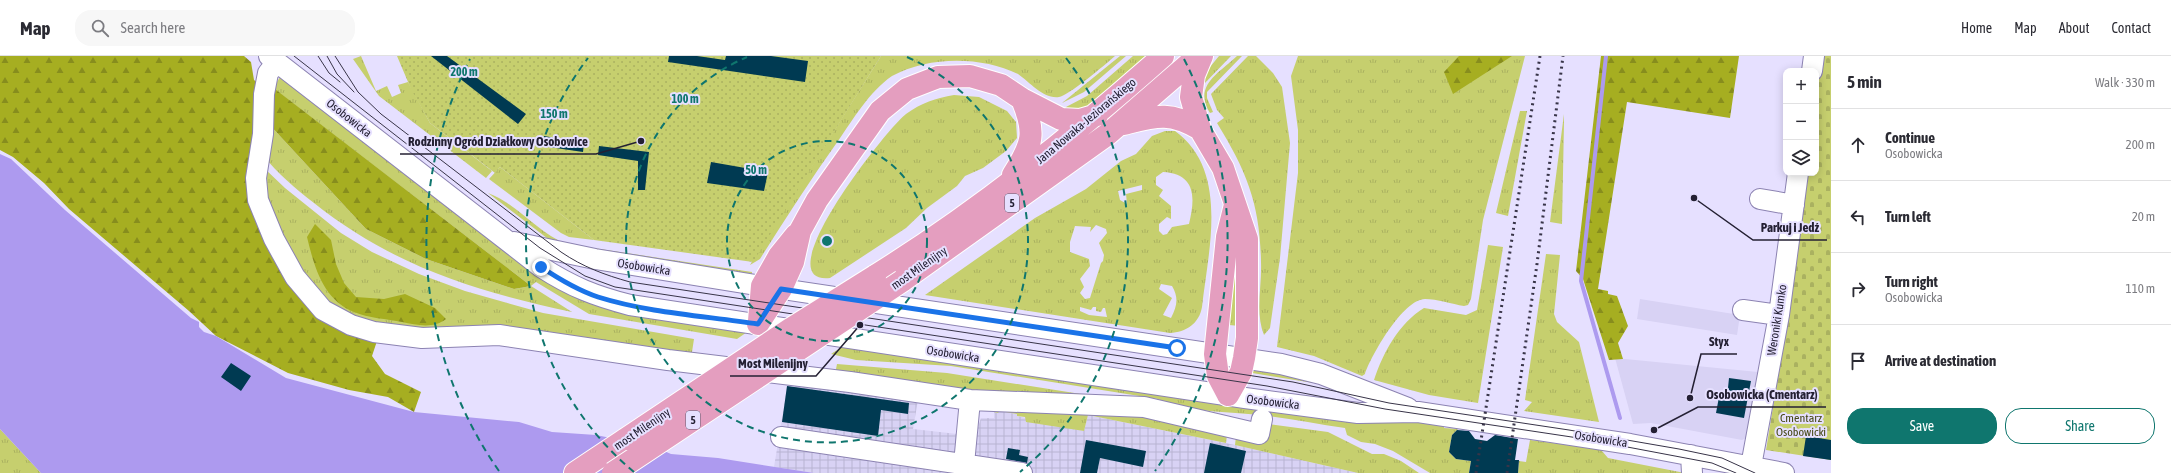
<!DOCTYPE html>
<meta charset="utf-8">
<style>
:root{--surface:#fff;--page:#f7f7f7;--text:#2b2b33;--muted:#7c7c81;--line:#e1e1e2;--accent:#0f766e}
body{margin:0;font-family:"Asap Condensed",sans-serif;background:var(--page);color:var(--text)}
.controls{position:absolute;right:12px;top:12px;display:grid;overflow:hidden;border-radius:8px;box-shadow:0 2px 10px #0003}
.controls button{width:36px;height:36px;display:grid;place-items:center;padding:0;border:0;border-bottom:1px solid var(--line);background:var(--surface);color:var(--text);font:20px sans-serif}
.stop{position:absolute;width:12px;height:12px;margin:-9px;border:3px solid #1a73e8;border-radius:50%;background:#fff}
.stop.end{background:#1a73e8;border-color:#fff;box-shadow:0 1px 4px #0008}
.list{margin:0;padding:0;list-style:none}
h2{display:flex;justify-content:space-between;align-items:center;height:52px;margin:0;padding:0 16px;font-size:17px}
h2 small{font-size:13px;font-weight:400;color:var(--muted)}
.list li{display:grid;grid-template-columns:26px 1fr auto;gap:12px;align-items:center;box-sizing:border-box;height:72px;padding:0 16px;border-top:1px solid var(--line)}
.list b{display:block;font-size:15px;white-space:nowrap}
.list p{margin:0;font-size:13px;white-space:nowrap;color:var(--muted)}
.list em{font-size:13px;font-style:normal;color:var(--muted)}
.actions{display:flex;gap:8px;padding:12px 16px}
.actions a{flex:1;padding:9px 0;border:1px solid var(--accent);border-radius:16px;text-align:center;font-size:14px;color:var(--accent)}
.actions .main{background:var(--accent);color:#fff}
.icon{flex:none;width:22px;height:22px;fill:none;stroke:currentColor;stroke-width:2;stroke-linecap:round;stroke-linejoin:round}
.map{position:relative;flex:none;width:1831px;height:417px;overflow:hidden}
header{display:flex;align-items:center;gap:24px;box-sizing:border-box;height:56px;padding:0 20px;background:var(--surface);border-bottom:1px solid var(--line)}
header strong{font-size:19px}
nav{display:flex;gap:22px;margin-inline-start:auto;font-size:14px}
.search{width:280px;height:36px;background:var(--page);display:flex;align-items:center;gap:10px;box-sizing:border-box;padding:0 14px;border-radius:16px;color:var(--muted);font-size:15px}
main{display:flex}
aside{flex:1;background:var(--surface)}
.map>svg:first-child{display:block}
</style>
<header>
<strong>Map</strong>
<div class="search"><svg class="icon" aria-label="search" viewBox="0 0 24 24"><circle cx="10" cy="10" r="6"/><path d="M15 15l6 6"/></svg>Search here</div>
<nav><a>Home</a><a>Map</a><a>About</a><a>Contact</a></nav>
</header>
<main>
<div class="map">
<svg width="1831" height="417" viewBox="0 0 1831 417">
<defs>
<pattern id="industrial-grid" width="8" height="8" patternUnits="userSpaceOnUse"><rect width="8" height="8" fill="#d8d2f4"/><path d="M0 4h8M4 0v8" fill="none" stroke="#b9b4d2"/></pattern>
<pattern id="grass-tufts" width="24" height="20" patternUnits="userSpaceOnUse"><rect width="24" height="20" fill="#c6cf6e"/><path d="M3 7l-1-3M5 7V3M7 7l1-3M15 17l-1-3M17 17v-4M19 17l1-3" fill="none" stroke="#aab160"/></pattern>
<pattern id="forest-firs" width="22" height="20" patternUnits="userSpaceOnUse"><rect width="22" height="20" fill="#a6ae21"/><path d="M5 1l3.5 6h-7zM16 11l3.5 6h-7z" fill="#878d1d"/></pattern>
<pattern id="cemetery-stones" width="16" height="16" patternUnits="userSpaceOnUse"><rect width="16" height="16" fill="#c6cf6e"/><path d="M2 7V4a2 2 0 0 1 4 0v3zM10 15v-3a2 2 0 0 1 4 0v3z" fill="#aab160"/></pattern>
<pattern id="garden-dots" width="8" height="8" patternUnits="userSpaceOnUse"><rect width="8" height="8" fill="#c6cf6e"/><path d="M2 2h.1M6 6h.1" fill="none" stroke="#aab160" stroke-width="1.8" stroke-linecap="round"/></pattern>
</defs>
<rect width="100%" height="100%" fill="#e6e0ff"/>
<path fill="#d8d2f4" d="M1640,243L1740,259L1737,279L1637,263Z
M1615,302L1758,316L1746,382L1742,384L1651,367L1633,368Z"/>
<path fill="url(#industrial-grid)" d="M788,326L918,344L913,373L975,380L981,362H994V356L998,357V355L1017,358V360L1084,375L1088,359L1235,389L1358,417H814L774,411Z"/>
<path fill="url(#grass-tufts)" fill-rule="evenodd" d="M361,0L376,35L387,30L392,41L401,37L398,29L408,26L430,67L492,115L486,122L379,40L353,3Z
M881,0H1115C1106,8 1068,40 1059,41C1043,43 1031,27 1018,18C981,0 929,0 892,20C869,36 854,62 838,85C811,123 785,163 760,203L750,209Z
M1120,0H1126L1084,36L1062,47Z
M1133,0H1146L1090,49L1082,54L1063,57L1066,51L1087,40Z
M1219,0H1231L1203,29L1201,22Z
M1237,0H1242L1207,36V42L1213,56L1210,57C1193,30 1218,18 1237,0Z
M1248,0H1256L1273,17L1282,31L1290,87L1280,202L1270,272L1264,279C1255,257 1262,230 1261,206C1260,148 1247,116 1217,67L1224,62L1217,54L1211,38Z
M1298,0H1525L1483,164L1471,243L1468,249L1464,250C1452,248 1437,243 1425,243C1403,243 1371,300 1365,318L1362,320L1314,300L1277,291L1298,117V74L1291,20Z
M280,21L470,169L542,220L750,274L737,283L589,258L536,226L531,230L572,256C475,235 393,210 314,147C296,133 277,117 263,99L267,66L366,173L426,203L514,233L531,230L273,32Z
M954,39L979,41L1007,55L1016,66L1017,82L1006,95L983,112L965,120L957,130L927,152L906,172L830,222C763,229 888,71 906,58C921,47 936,42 954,39Z
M1520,55H1527L1508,160L1496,157Z
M1564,58V67L1562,168L1550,166Z
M1165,75H1175C1230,115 1208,195 1202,251C1199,268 1186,276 1170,277L925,239L1035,162L1086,133L1121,105L1136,98L1152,80ZM1163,116C1197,118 1195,143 1189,168L1172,171L1167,178L1163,179L1159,175V168L1167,161L1171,163V150L1159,140L1163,134L1156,129V121ZM1142,129V134L1126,138L1127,148L1120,144L1118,135ZM1096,169L1106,173L1107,177L1099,187L1104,199L1103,205L1101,207L1090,242L1085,243L1080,237L1084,231L1080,223L1090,210L1089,203L1070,196V186L1075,170L1091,171L1090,176ZM1161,228L1172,230C1179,242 1177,250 1171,262L1163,259L1172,242L1159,233ZM1080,251L1091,254L1093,251H1096V255L1101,256L1103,252H1105L1107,261L1089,259L1080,255Z
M500,111L594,184L569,181L561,177L489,123Z
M264,112L285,132L341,177L372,196L419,218L465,235L543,257L694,283L692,296L714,300L420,275L353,264L315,238L272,162L262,115Z
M488,137C518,148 537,177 567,188L752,216V218L556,189Z
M1238,184L1240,270L1229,269Z
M1488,189L1503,191L1478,347L1429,339L1374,324C1383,297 1399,267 1424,252L1466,259L1477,254Z
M1546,198L1560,199L1554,258L1557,266L1579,286L1599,366L1524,355L1532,346L1525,344Z
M848,287L1425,366L1444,367V372L1458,373L1452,379L1449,396L1456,403L1471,405L1469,417H1430L1393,395L1375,388L1361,386L1347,379L1345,372C1317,368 1289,362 1260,359C1231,356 1184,356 1158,343L951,310L856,304L831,298Z
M837,308L947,317L1125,345L1001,343L835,318Z
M1249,310L1320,328L1246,316Z
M995,351L1131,354L1160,365L1227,379L1226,387L1088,359L1084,375L1026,366L1025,361L1017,360V358L999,355L998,357L994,356Z
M1269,368L1328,376L1372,398H1384L1401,405L1419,417H1358L1235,389L1236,380L1265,386Z
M0,373L41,417H0Z
M1530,384L1598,393L1602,395L1608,402L1685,417H1518L1519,405L1526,406Z"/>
<path fill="url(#forest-firs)" d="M0,0H244L251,6L254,24L262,30L254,110L293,224L377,285L372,300L385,318L421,336L414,356L388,341L349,334L288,317L216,280L189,255L69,153L44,127L13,101L0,94Z
M1459,0H1512L1453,38L1444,16Z
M1601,0H1739L1730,62L1627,46L1598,233L1608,235V238L1617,240L1628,270L1618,287L1623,303L1609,304L1583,223L1576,215Z
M271,30L531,230L514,233L426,203L366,173L267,66Z
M315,168L331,184L336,208L344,227L356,241L384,243L405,238L435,252L446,263C433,273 417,269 402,266C387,263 368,262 354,256C323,244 314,210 307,181Z"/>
<path fill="url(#cemetery-stones)" d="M1820,0H1831V404L1766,394L1797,204L1806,117H1816V34Z"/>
<path fill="url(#garden-dots)" d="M397,0H881L753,206L594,184L500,111L495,117L430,67L411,33Z"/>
<path fill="#ad9aef" d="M0,98L11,103L65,154L191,262L199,266V271L204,276L216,280L286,322L414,356L519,366L552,376L596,379L655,391L671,398L718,402L814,417H41L0,373Z"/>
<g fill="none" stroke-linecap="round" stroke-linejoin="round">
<path stroke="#ad9aef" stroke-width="4" d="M1606,0L1581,225L1620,362"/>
</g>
<path fill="#003a52" d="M431,0H447L526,58L518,68Z
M669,0H697L725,4L726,0H771L808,5L805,26L668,6Z
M544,80L584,87L583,96L542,90Z
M599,90L649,96L645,134H638V105L598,99Z
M711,106L768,116L764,135L707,127Z
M231,307L251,320L241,335L221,321Z
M1729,322L1751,325L1744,362L1716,357L1719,341L1727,342Z
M787,330L909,347L908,358L881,354L878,380L782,366Z
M1457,374L1469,375L1475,383L1487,385L1495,379L1518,383L1515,404H1519L1518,417H1469L1471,405L1456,403L1449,396L1452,379Z
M1806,380L1831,384V404L1803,400Z
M1086,384L1146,395L1143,411L1100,402L1097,417H1080Z
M1210,387L1246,395L1241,417H1204Z
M1008,392L1020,394L1019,399L1028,401L1027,407L1006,403Z"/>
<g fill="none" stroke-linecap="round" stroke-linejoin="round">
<g stroke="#8c83b2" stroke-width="22">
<path id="minor" d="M269,0L541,211C572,231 595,240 630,249L1245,342L1358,357L1418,356L1630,388L1784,417
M276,7L268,17L264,38L263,78L256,122L258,144L274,183L295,221L323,254L351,269L374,276L422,282L499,279L668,304L850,326L970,344L1144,351L1259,378L1262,363
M1812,15L1814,0
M1760,143L1794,149
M514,186L595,203L762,230L1281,308L1321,318L1408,352
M1743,254L1779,259
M781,381L1022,417
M1691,399L1692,417
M964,408L970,344
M1751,410L1779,259L1798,117"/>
</g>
<g stroke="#fff" stroke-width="24">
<path id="major" d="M1202,0L1194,19L1191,41L1200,73L1223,112L1247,183V282L1244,302L1241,316L1228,339
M1123,68C1156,60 1169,55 1200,73
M1013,119C1033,88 1036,77 1022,43
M875,220C978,156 1073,80 1163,0
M902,225L1108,78L1198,0
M759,265L762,230L779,200L796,179
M758,268L781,233L793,206L800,175L817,144L880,55L907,33L938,21L970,20L1001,29L1022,43L1061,63L1080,64L1097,59
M1228,339L1218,320L1215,298L1227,181L1235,149
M575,417L626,383"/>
</g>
<use href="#minor" stroke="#fff" stroke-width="20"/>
<use href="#major" stroke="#e49ebf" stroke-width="22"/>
<path stroke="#383448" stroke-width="1" d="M294,0L540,192L585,220L615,231L1267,330L1385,353L1585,383L1712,407L1736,417
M318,0L329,17L340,26
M327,0L337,18L354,36
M335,0L358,36L381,58L561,196C583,211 605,219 630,226L1293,326L1389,347L1569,374L1679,393L1722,402L1755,417"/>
<path stroke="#383448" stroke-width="3" stroke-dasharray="2 4" stroke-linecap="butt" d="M1476,417L1540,0
M1507,417L1537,208L1563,0"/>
<g stroke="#fff" stroke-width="24" stroke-linecap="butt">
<path id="major-bridge" d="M626,383L792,272L875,220
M613,417L902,225"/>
</g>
<use href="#major-bridge" stroke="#e49ebf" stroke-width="22"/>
</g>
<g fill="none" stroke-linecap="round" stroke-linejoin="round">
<path stroke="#1a73e8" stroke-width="5" d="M541,211C559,223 577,234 598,241C649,257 706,260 758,268L781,233L1177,292"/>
</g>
<g fill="none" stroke="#0f766e" stroke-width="2" stroke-dasharray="7 5">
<circle cx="827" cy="185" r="100"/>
<path d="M907 1A201 201 0 1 1 747 1"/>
<path d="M634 416A301 301 0 0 1 588 2M1066 2A301 301 0 0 1 1020 416"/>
<path d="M499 415A401 401 0 0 1 470 3M1184 3A401 401 0 0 1 1155 415"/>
</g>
<g text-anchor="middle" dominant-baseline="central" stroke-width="4" stroke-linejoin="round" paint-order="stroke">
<g fill="#e6e0ff" stroke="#5e5a70" stroke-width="1">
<rect x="1005" y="138" width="14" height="18" rx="3"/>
<rect x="686" y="355" width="14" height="18" rx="3"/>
</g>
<g font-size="11" font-weight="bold" fill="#242033">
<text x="1012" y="147">5</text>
<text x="693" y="364">5</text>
</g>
<g font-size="12" fill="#242033" stroke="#e6e0ff">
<text transform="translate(349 62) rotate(38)">Osobowicka</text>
<text transform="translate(1086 65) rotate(-40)">Jana Nowaka-Jeziorańskiego</text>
<text transform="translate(644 211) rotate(9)">Osobowicka</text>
<text transform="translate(919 212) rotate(-35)">most Milenijny</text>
<text transform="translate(1777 264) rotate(-81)">Weroniki Kumko</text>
<text transform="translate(953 298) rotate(9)">Osobowicka</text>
<text transform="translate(1273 346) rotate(7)">Osobowicka</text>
<text transform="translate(642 373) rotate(-34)">most Milenijny</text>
<text transform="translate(1601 383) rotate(9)">Osobowicka</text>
</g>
<g font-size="12" fill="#454814" stroke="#e6e0ff">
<text x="1801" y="362">Cmentarz<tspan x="1801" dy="14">Osobowicki</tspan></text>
</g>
</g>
<circle cx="827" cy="185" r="6" fill="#0f766e" stroke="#e6e0ff" stroke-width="2"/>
<g font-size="12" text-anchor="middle" font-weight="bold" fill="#0f766e" stroke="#e6e0ff" stroke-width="4" stroke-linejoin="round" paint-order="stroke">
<text x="464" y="20">200 m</text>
<text x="685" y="47">100 m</text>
<text x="554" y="62">150 m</text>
<text x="756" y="118">50 m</text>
</g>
<path fill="none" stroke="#242033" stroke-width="1.5" d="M641 85L596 98H400M1694 142L1753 184H1827M1690 342L1701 298H1737M860 269L816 320H730M1654 374L1698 351H1826"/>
<g fill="#242033" stroke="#e6e0ff" stroke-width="1.5">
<circle cx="641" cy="85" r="4"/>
<circle cx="1694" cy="142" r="4"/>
<circle cx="1690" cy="342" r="4"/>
<circle cx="860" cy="269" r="4"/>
<circle cx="1654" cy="374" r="4"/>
</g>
<g font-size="13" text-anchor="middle" font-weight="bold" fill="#242033" stroke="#e6e0ff" stroke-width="4" stroke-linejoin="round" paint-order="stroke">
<text x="498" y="90">Rodzinny Ogród Działkowy Osobowice</text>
<text x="1790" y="176">Parkuj i Jedź</text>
<text x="1719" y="290">Styx</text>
<text x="773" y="312">Most Milenijny</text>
<text x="1762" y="343">Osobowicka (Cmentarz)</text>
</g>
</svg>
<div class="controls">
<button>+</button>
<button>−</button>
<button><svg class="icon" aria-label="layers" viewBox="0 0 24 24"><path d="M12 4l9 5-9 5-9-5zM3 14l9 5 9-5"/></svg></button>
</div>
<div class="stop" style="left:1177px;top:292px"></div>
<div class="stop end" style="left:541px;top:211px"></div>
</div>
<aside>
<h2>5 min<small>Walk · 330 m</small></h2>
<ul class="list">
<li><svg class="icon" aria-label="ahead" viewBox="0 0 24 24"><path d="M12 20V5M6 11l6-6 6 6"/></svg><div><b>Continue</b><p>Osobowicka</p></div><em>200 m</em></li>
<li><svg class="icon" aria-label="left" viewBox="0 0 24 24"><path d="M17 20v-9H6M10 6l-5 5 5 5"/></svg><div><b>Turn left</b></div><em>20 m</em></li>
<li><svg class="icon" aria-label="right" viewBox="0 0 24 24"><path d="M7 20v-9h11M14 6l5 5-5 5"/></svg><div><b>Turn right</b><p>Osobowicka</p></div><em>110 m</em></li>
<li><svg class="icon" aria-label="arrive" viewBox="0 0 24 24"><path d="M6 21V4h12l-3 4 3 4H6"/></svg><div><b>Arrive at destination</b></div></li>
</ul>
<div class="actions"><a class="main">Save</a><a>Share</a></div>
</aside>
</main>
